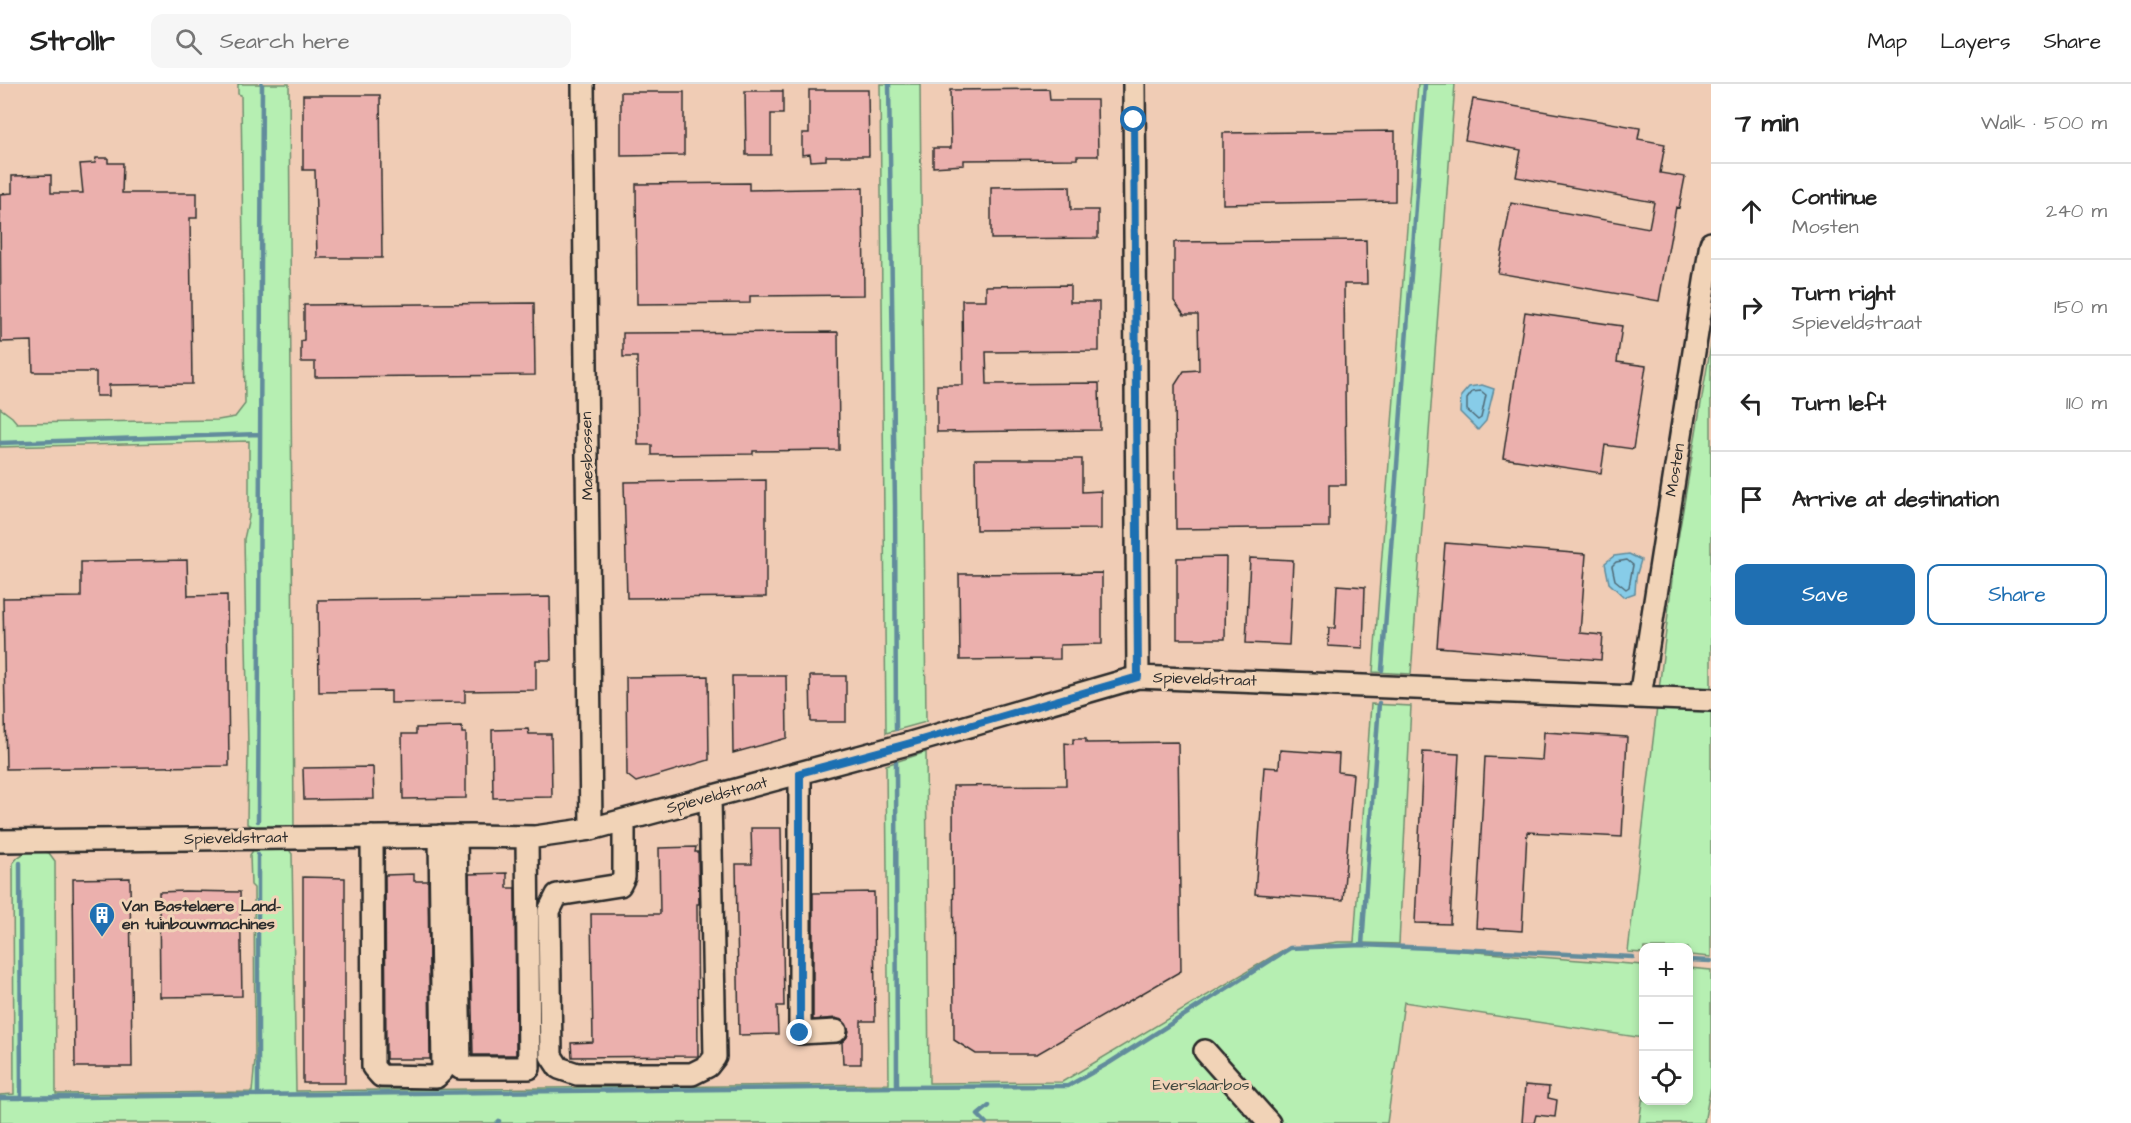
<!DOCTYPE html>
<meta charset="utf-8">
<style>
:root{--surface:#fff;--page:#f6f6f6;--text:#222;--muted:#767676;--line:#e0e0e0;--accent:#1f6fb2}
body{margin:0;font-family:"Architects Daughter",sans-serif;background:var(--page);color:var(--text)}
.controls{position:absolute;right:18px;bottom:18px;display:grid;overflow:hidden;border-radius:12px;box-shadow:0 3px 9px #0003}
.controls button{width:54px;height:54px;display:grid;place-items:center;padding:0;border:0;border-bottom:2px solid var(--line);background:var(--surface);color:var(--text);font:30px sans-serif}
.stop{position:absolute;width:18px;height:18px;margin:-14px;border:4px solid #1f6fb2;border-radius:50%;background:#fff}
.stop.end{background:#1f6fb2;border-color:#fff;box-shadow:0 2px 6px #0008}
.list{margin:0;padding:0;list-style:none}
h2{display:flex;justify-content:space-between;align-items:center;height:78px;margin:0;padding:0 24px;font-size:26px}
h2 small{font-size:20px;font-weight:400;color:var(--muted)}
.list li{display:grid;grid-template-columns:39px 1fr auto;gap:18px;align-items:center;box-sizing:border-box;height:96px;padding:0 24px;border-top:2px solid var(--line)}
.list b{display:block;font-size:22px;white-space:nowrap}
.list p{margin:0;font-size:20px;white-space:nowrap;color:var(--muted)}
.list em{font-size:20px;font-style:normal;color:var(--muted)}
.actions{display:flex;gap:12px;padding:18px 24px}
.actions a{flex:1;padding:14px 0;border:2px solid var(--accent);border-radius:12px;text-align:center;font-size:21px;color:var(--accent)}
.actions .main{background:var(--accent);color:#fff}
.icon{flex:none;width:33px;height:33px;fill:none;stroke:currentColor;stroke-width:2;stroke-linecap:round;stroke-linejoin:round}
.map{position:relative;flex:none;width:1711px;height:1039px;overflow:hidden}
header{display:flex;align-items:center;gap:36px;box-sizing:border-box;height:84px;padding:0 30px;background:var(--surface);border-bottom:2px solid var(--line)}
header strong{font-size:28px}
nav{display:flex;gap:33px;margin-inline-start:auto;font-size:21px}
.search{width:420px;height:54px;background:var(--page);display:flex;align-items:center;gap:15px;box-sizing:border-box;padding:0 21px;border-radius:12px;color:var(--muted);font-size:22px}
main{display:flex}
aside{flex:1;background:var(--surface)}
.map>svg:first-child{display:block}
</style>
<header>
<strong>Strollr</strong>
<div class="search"><svg class="icon" aria-label="search" viewBox="0 0 24 24"><circle cx="10" cy="10" r="6"/><path d="M15 15l6 6"/></svg>Search here</div>
<nav><a>Map</a><a>Layers</a><a>Share</a></nav>
</header>
<main>
<div class="map">
<svg width="1711" height="1039" viewBox="0 0 1711 1039">
<rect width="100%" height="100%" fill="#f0ccb5"/>
<filter id="ink" filterUnits="userSpaceOnUse"><feTurbulence type="fractalNoise" baseFrequency=".0167" numOctaves="2"/><feDisplacementMap in="SourceGraphic" scale="12" xChannelSelector="R" yChannelSelector="G"/><feConvolveMatrix kernelMatrix="1 2 1 2 8 2 1 2 1" color-interpolation-filters="sRGB"/></filter>
<g filter="url(#ink)">
<path fill="#b6efb2" stroke="#708d6e" stroke-width="1.5" d="M238,0H289L294,745L264,746L247,740L248,662L244,455L249,433V357L0,363V324L12,333L17,339L218,336L235,333L245,320L241,11L238,10Z
M880,0H920L926,638L886,649Z
M1418,0H1455L1411,590L1373,588Z
M1711,260V873L1689,871L1688,864H1644L1643,869L1628,868L1674,479Z
M1371,620L1411,622L1399,860L1362,859L1643,881V954L1404,918L1387,1039H0V1011L14,1010L13,779C22,766 36,765 49,769L55,777L56,1010L252,1008L255,976L254,804L251,801L250,771L254,765L288,764L292,770L296,1007L889,1000L886,681L926,668L929,999L1062,998L1283,866L1338,858H1354Z
M1689,884L1711,886V1002L1704,1039H1639L1643,1011L1644,1016H1688Z"/>
<path fill="#87cce8" stroke="#628c9c" stroke-width="1.5" d="M1482,301L1494,305L1486,337L1478,346L1460,328L1461,312L1469,303Z
M1629,470L1641,476L1636,493L1635,509L1624,513L1609,499L1605,479L1614,472Z"/>
<g fill="none" stroke-linecap="round" stroke-linejoin="round">
<path stroke="#506b77" stroke-width="1.5" d="M1481,307L1486,311L1481,334L1478,336L1467,326V315L1472,308Z
M1627,476L1633,481L1629,503L1626,505L1615,496L1612,482L1616,478Z"/>
<path stroke="#628c9c" stroke-width="4.5" d="M889,0L895,421L896,645
M0,359L259,350
M1382,586L1425,0
M258,737L262,0
M258,771V1011
M20,779L21,1014
M1362,861L1633,873
M1688,876L1711,877
M897,1003L1068,1002L1109,979L1290,864L1362,861L1379,619
M0,1014L897,1003L896,678
M497,1039L499,1037
M986,1039L978,1031L989,1022"/>
</g>
<path fill="#ebb0ad" stroke="#2b2b2b" stroke-width="1.5" d="M1049,5L1050,16H1097L1098,72H1077V75L964,76V81L933,83V64H951L950,6Z
M809,6H868L869,72H826V76L811,77L810,70L802,71V49H809Z
M745,7H783V30H771V71H746Z
M621,8H684V71L621,72Z
M303,11H380L382,174H317L315,86H303Z
M1473,15L1640,44L1638,55L1665,60L1660,89L1685,93L1679,124L1676,123L1659,217L1498,189L1511,119L1649,144L1654,118L1516,93L1521,66L1465,56Z
M1395,47V117L1223,120V49Z
M96,74H108V79H123L122,109H197V134H190L192,300L109,301V312H96V288H33L32,257L1,258L0,110L12,109V92L51,91V109H83L80,80L95,79Z
M749,99V106L863,104L864,211L750,212V219L637,220L636,100Z
M1070,102L1071,126H1098V154L991,155V103Z
M1366,156L1367,200H1344L1346,401H1329V443L1176,445L1175,301L1184,287L1199,286L1198,231H1184L1174,217V158Z
M1070,201V218H1099V267L986,268L987,300L1099,299L1100,346L937,348V301H963L962,216H986V202Z
M534,219L535,291L315,293V278H301V257L304,256V221Z
M1525,228L1622,242L1617,278L1646,282L1633,365L1605,361L1601,389L1503,374Z
M838,248L839,366L753,367V370L652,371V361H638L637,273H623V249Z
M975,375H1082V408L1101,407V445L976,446Z
M766,396V513L627,514L624,398Z
M1445,459L1586,470L1580,549L1603,551L1601,576L1437,563Z
M1226,473L1225,555H1177V474Z
M1250,474L1293,476L1289,561L1246,559Z
M187,476L188,512L227,511L229,682L6,685L3,514L81,513V478Z
M1102,489V560L1060,561V575L960,576L959,490Z
M1337,501L1365,503L1363,564L1328,562L1329,544H1335Z
M550,513L551,576H536V606L465,607V618L391,619V607L319,608L318,516Z
M708,592L709,676L636,698L627,691L626,593Z
M732,592H786L787,654L733,669Z
M810,592H846V638H811Z
M462,643V649H466V714L403,715L402,650H416V644Z
M528,645L529,650H551L552,713L493,714L492,646Z
M1544,648L1627,653L1622,753L1527,748L1522,847L1476,844L1485,673L1542,676Z
M1073,655H1086V659L1178,658L1181,887L1037,970H976L954,956L953,702L1066,701L1065,659L1073,660Z
M1280,666L1339,670L1338,688L1353,690L1343,816L1255,810L1264,683L1279,684Z
M1423,668L1459,670L1450,840L1415,839Z
M373,683L374,715L304,716L303,684Z
M751,744H781L784,922H777L778,950L739,951L736,780H752Z
M696,763L695,768H698L699,820H697L698,972L572,973L571,959L593,958L591,830H660L659,764Z
M507,789V804H515L516,971H473L469,790Z
M414,790V797H428L430,975H386L385,791Z
M303,793L345,794V999H303Z
M130,794L132,983H75L73,795Z
M185,807L240,808L242,912L160,913L159,808Z
M874,808L875,937H861V980H843L842,958L847,953L849,947L846,940L836,934L813,936V809Z
M1525,1001L1549,1003L1548,1014L1557,1016L1555,1033L1536,1031L1534,1039H1522Z"/>
<g fill="none" stroke-linecap="round" stroke-linejoin="round">
<g stroke="#2b2b2b" stroke-width="26">
<path id="minor" d="M583,0L591,745
M1134,0L1138,593
M1640,613L1711,159
M800,689V949L836,947
M624,737V793L620,801L557,811L549,827L551,972L559,984L577,990H692L708,982L715,973L710,713
M456,752L460,984H529L527,753
M372,753L373,983L381,992L436,993L443,986L440,752
M0,757L471,752L535,753L591,745L907,660L1138,593L1711,616
M1205,967L1269,1039"/>
</g>
<use href="#minor" stroke="#f1d3b7" stroke-width="21"/>
</g>
</g>
<g fill="none" stroke-linecap="round" stroke-linejoin="round" filter="url(#ink)">
<path stroke="#1f6fb2" stroke-width="8" d="M800,949V689L907,660L1138,593L1134,36"/>
</g>
<defs>
<g id="building-pin" transform="scale(1.35)"><path d="M0 17L-7.5 6A9.5 9.5 0 1 1 7.5 6Z" fill="#1f6fb2" stroke="#f1d3b7"/><path d="M-4-6H4V6H1V3H-1V6H-4ZM-2.5-4.3h1.7v1.8h-1.7ZM.8-4.3h1.7v1.8H.8ZM-2.5-1h1.7V.8h-1.7ZM.8-1h1.7V.8H.8Z" fill="#fff"/></g>
</defs>
<g fill-rule="evenodd">
<use href="#building-pin" x="102" y="831"/>
</g>
<g text-anchor="middle" dominant-baseline="central" stroke-width="6" stroke-linejoin="round" paint-order="stroke">
<g font-size="16" fill="#2b2b2b" stroke="#f1d3b7">
<text transform="translate(587 372) rotate(-91)">Maesbossen</text>
<text transform="translate(1675 386) rotate(-81)">Mosten</text>
<text transform="translate(1205 595) rotate(2)">Spieveldstraat</text>
<text transform="translate(717 711) rotate(-15)">Spieveldstraat</text>
<text transform="translate(236 754) rotate(-1)">Spieveldstraat</text>
</g>
<g font-size="16" font-weight="bold" fill="#2b2b2b" stroke="#f1d3b7" text-anchor="start">
<text x="122" y="822">Van Bastelaere Land-<tspan x="122" dy="18">en tuinbouwmachines</tspan></text>
</g>
<g font-size="16" fill="#40483f" stroke="#f1d3b7">
<text x="1201" y="1001">Everslaarbos</text>
</g>
</g>
</svg>
<div class="controls">
<button>+</button>
<button>−</button>
<button><svg class="icon" aria-label="locate" viewBox="0 0 24 24"><circle cx="12" cy="12" r="6"/><path d="M12 2v4M12 18v4M2 12h4M18 12h4"/></svg></button>
</div>
<div class="stop" style="left:1134px;top:36px"></div>
<div class="stop end" style="left:800px;top:949px"></div>
</div>
<aside>
<h2>7 min<small>Walk · 500 m</small></h2>
<ul class="list">
<li><svg class="icon" aria-label="ahead" viewBox="0 0 24 24"><path d="M12 20V5M6 11l6-6 6 6"/></svg><div><b>Continue</b><p>Mosten</p></div><em>240 m</em></li>
<li><svg class="icon" aria-label="right" viewBox="0 0 24 24"><path d="M7 20v-9h11M14 6l5 5-5 5"/></svg><div><b>Turn right</b><p>Spieveldstraat</p></div><em>150 m</em></li>
<li><svg class="icon" aria-label="left" viewBox="0 0 24 24"><path d="M17 20v-9H6M10 6l-5 5 5 5"/></svg><div><b>Turn left</b></div><em>110 m</em></li>
<li><svg class="icon" aria-label="arrive" viewBox="0 0 24 24"><path d="M6 21V4h12l-3 4 3 4H6"/></svg><div><b>Arrive at destination</b></div></li>
</ul>
<div class="actions"><a class="main">Save</a><a>Share</a></div>
</aside>
</main>
